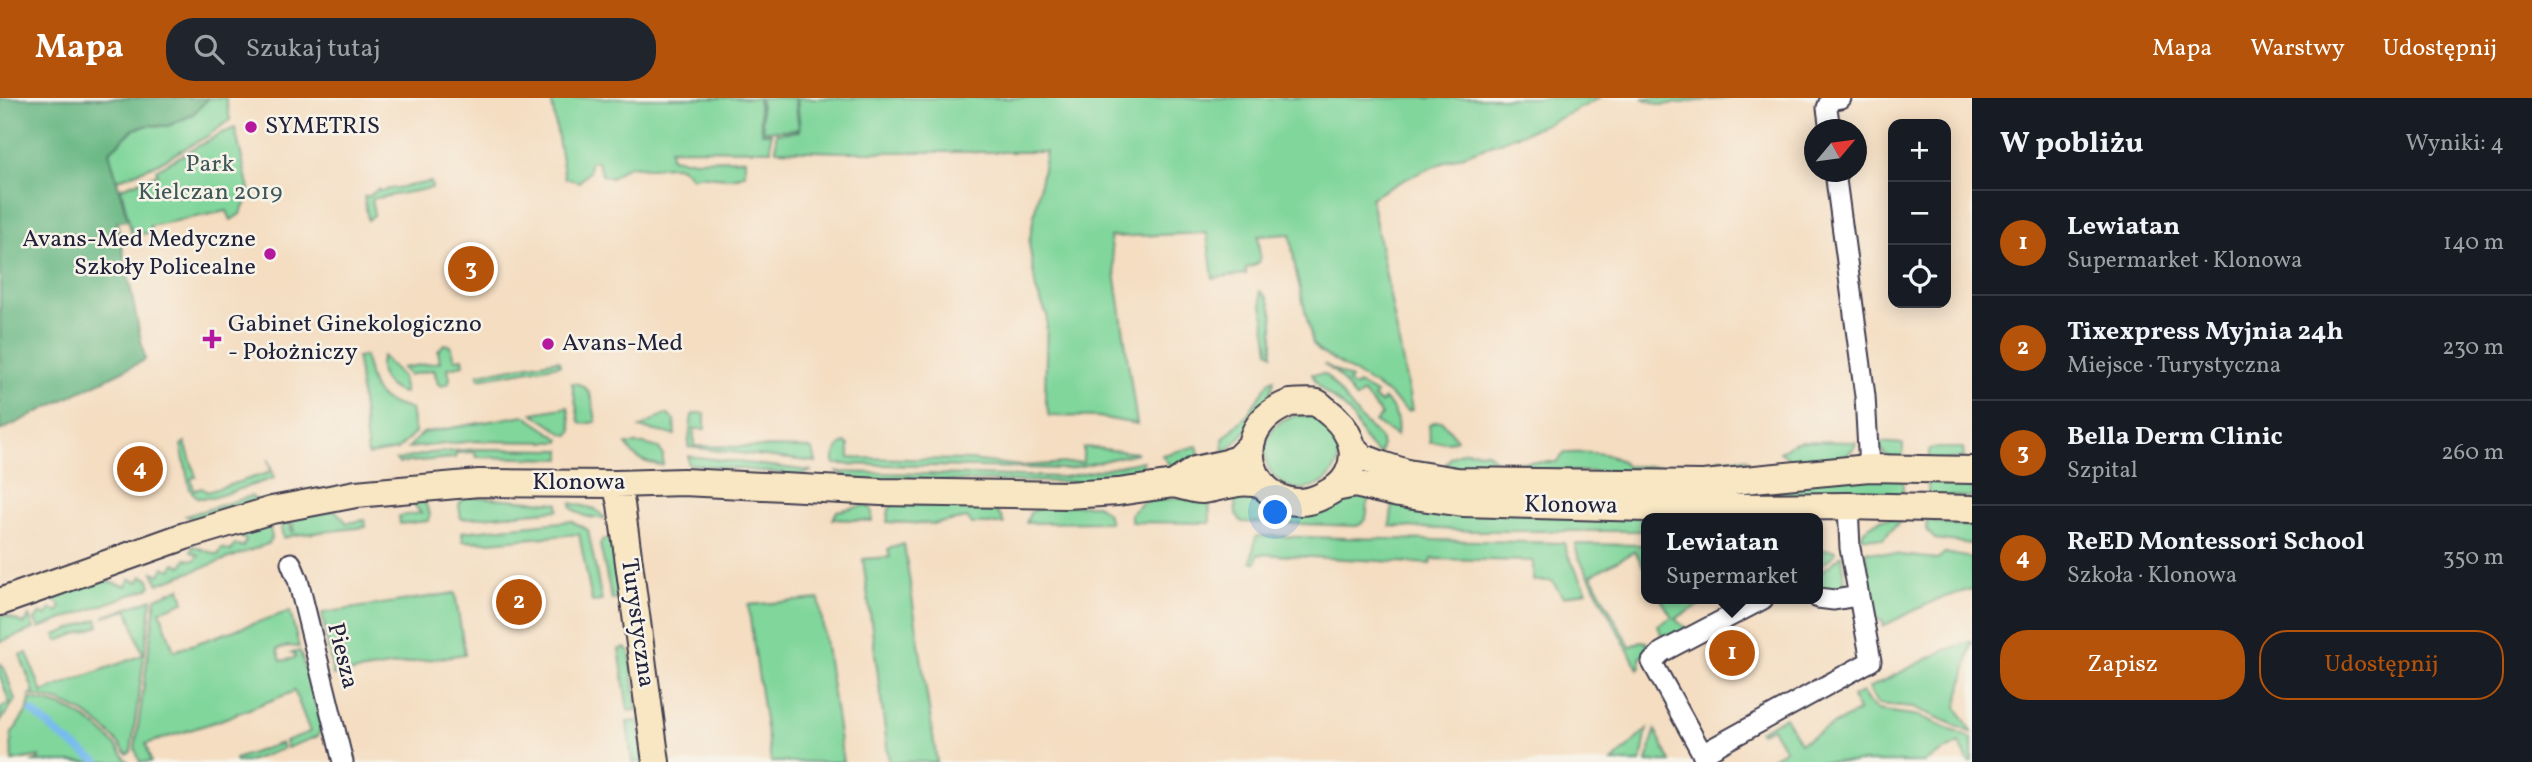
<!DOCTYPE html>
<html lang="pl">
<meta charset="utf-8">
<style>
:root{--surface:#171b24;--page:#20242c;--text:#f1f3f6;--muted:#9ea1a6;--line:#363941;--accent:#b45309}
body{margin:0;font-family:Vollkorn,serif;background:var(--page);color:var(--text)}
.controls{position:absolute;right:21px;top:21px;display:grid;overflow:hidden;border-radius:14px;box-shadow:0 4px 18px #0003}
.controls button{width:63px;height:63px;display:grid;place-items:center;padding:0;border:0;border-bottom:2px solid var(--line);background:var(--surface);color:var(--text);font:35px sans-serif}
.compass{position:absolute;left:1804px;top:21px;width:63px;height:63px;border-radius:50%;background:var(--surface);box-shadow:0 4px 18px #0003;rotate:61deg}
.you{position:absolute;left:1276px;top:415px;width:24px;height:24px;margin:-18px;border:5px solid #fff;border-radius:50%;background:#1a73e8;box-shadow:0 0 0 10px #1a73e833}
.badge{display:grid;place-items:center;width:46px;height:46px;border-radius:50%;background:var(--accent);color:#fff;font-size:23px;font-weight:700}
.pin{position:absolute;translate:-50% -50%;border:4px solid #fff;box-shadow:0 2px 7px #0006}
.popup{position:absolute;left:1641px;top:415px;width:182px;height:91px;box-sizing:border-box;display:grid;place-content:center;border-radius:14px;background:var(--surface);filter:drop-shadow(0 2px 5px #0005);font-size:23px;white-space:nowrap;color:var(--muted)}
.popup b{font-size:26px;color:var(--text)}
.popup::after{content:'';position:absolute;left:50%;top:100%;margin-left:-14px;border:14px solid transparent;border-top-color:var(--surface)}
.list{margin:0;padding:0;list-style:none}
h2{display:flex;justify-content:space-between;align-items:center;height:91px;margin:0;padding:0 28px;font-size:30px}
h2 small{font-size:23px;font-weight:400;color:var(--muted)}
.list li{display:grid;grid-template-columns:46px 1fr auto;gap:21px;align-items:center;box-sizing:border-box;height:105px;padding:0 28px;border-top:2px solid var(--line)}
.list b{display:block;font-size:26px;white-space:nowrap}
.list p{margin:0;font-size:23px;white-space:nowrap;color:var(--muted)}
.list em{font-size:23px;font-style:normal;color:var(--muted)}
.actions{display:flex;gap:14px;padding:21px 28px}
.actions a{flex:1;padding:16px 0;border:2px solid var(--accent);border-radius:28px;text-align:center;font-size:24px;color:var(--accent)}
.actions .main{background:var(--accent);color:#fff}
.icon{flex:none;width:38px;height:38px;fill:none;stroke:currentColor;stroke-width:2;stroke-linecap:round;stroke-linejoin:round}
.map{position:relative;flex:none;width:1972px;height:664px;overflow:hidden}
header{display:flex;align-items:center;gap:42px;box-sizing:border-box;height:98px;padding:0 35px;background:var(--accent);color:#fff}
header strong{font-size:33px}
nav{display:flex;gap:38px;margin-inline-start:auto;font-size:24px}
.search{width:490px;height:63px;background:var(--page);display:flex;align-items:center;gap:18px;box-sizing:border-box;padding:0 24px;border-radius:28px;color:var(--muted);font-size:26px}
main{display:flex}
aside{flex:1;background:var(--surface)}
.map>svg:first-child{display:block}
</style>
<header>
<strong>Mapa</strong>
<div class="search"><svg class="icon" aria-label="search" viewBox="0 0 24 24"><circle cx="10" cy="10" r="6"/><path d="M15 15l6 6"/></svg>Szukaj tutaj</div>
<nav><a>Mapa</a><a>Warstwy</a><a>Udostępnij</a></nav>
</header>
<main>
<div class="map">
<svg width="1972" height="664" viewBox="0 0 1972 664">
<rect width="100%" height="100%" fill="#f7f3e8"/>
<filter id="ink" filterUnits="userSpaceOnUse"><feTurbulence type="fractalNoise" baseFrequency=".0143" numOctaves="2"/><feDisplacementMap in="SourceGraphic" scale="14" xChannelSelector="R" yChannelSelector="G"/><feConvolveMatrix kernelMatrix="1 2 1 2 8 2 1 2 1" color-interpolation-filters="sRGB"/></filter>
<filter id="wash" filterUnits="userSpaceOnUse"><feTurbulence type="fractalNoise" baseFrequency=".00686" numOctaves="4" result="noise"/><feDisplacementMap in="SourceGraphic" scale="28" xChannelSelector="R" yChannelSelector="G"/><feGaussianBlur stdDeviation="1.57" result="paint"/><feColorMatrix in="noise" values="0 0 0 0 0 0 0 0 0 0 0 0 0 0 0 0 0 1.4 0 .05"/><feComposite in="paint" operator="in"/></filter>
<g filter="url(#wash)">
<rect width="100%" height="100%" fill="#f4ddc1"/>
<path fill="#80d69b" stroke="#517c6b" stroke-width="2" d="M209,0H226L230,22L206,39L155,67L117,82L109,54L134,31L150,27L168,28L192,17Z
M551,0H758L762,35H771V52L670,51L671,60L686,62L745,61V76C725,86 704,73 692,80C678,62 670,69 651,70C644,70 635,68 628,68L611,80L602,77L597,63L590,64L589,74L579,84L565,80Z
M760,0H795L799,31L763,33Z
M797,0H1599C1527,42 1442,56 1371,100L1412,312L1407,313L1389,296L1319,253L1313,246L1296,174L1290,136L1258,138L1260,163L1255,167L1246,170V176L1213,180L1207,135L1110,139L1137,326L1098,319L1049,318L1045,299L1047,217L1036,192L1029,145L1046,54H843L776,52V35L800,33Z
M1642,0H1729L1660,7Z
M235,30L250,96L240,116L231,122L227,113L150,128L151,134L132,138L121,90L158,76L156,72L220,36Z
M431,84L432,90L372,101L374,117L368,122L364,99L366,98L368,99L378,91L379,93Z
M1260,193C1278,203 1272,238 1273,256L1269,253Z
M444,246L451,248L455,261L463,260L464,267L448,270L450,281L448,286L442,288L438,286L434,272L409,277L402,270L440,264L438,253Z
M365,258C372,293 374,303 411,311L415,335L397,352L368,357L357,259Z
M382,258L402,279L405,295C387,293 375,275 382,258Z
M559,262L560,267L479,281L478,276Z
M1324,266L1351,281L1348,285L1355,289L1358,286L1376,296L1374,300L1381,305L1384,301C1396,312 1399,322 1397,338L1375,324L1382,317L1363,295L1356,301L1337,276Z
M1312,276H1324L1328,279L1360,320L1380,340L1382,348L1380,357C1360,342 1361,329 1347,312C1334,299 1319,294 1312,276Z
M1274,281C1273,303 1241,341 1224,355L1223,341L1247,317L1270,283Z
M572,285C593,285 593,307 596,324L583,326L579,323Z
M568,309L572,333L569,337L564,336L533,315Z
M696,315H705V331H694V348L809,350L813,352L816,364L688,349L692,317Z
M1265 354a37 37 0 1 1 74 0a37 37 0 1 1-74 0Z
M524,317L560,341V344L475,343L408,350L423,335Z
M663,317H668L674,322L675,337L640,330Z
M1437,323H1442L1457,341L1449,344H1430L1429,326Z
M1802,343L1856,344L1855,348L1845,360L1796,365L1780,354L1793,345Z
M185,344L196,379L191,380L194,392L202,390L207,394L271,374L268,361L274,380L212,400H198L190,392L181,347Z
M1878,344L1903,346V364L1885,357Z
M846,345L849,347V360L970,362L1021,368L1083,364V350L1087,349L1137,355L1068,371L834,366C833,357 837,347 846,345Z
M626,346H644L659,350L663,357V367C646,366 634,361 626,346Z
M1197,348L1201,363L1180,369L1170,368L1162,357Z
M1932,350H1963L1964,360L1929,364V352Z
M476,351L561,352V361L476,359L475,354L456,355L455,360H452L399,365L396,362L431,355Z
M1465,353L1487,354L1497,364H1556L1565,355C1588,355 1609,351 1626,368L1708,370L1720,360L1747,361L1740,374L1463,373L1446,366L1451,359Z
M688,358L812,373L800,377L688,366Z
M1143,363L1142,372L1129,380L1090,384L864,382L848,380L838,374L1064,379Z
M1903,379V398H1769L1399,380Z
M1928,380L1972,381V399L1928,398Z
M1234,392L1347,398L1368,397C1367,409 1370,423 1357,428L1242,424L1236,416Z
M1209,397L1210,425L1131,424V415L1145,403Z
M251,398L256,402L195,422L186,418Z
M463,398L558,405V412L461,421L459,407Z
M1393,402L1646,420V433H1473L1390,428Z
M411,403L425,405L430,416L428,423L400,426L399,418L421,415Z
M571,405L595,411L605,420C592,421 581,419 572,410Z
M895,405L992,407L1001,419L1004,426H972L967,420L934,426L887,424L889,411Z
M867,407L872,412V423L833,421L837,413Z
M1097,407L1107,415L1110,424L1026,425L1030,415L1042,408Z
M335,412L347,425L365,422L366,429L295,437L283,440L280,423L288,421L292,434L294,433L291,420Z
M1881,421H1902L1883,441L1861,439L1864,432Z
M1927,422L1972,429V446L1935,441L1926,432Z
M571,423L588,432L602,503L592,504L579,436L489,444L463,443L462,434Z
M269,425L272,440L268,446L158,486L153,474L160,477L164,469L171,472L175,465L182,468L186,461L195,462L199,457L191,454L193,448L218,457L222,450L231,453L235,446L243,449L246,442L239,438L241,433Z
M1256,438L1564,445L1568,457L1587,493L1563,499L1552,483H1533V463L1432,461L1431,466L1258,456L1256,464H1251Z
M613,440L621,496L618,501L612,502L600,447L602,442Z
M904,446L937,664H889L863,461L890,459L888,451Z
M1575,446L1646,447V473L1635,453L1591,477L1630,549L1641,543L1646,544L1649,550L1640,561L1641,570L1638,571L1578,458Z
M1818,452H1834L1835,456L1818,470Z
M1866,453L1937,461L1945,455L1972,460V491L1938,501L1883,528V523L1879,522L1875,517Z
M1842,457L1845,484L1835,494H1818V477Z
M142,478L149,481L151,488L147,491L39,530L35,522L40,515L46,518L51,511L58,514L61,508L53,502V498L99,481L126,488L130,481L138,484Z
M180,490L184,504L160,513L174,553L290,513L299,549L289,548L277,551L281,563L295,560V556L292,555L300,553L320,622L321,630L318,638L287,650L285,643L310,634L294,592L293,594L218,623L146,646L151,664H140L135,651L156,500Z
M455,495L465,556L333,577L322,515Z
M152,501L131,654L127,656C101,621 73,603 30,597L34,594L20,557L27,555L42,594L143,557L128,512L103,519Z
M819,501L843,664H771L748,507Z
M1661,501H1710L1675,521L1688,532L1666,541L1662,539L1658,527L1672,519Z
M0,517L7,518L25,526L29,518L34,531L0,544Z
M97,521L99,528L57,543L55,537Z
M1972,543L1957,609L1972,635L1914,609L1877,606L1869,590L1943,553Z
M625,550L630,554L637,612L628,613L619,551Z
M0,565L5,572L15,602L0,624L1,609L10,605L0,578Z
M1862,594L1869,605L1877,612L1920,618L1972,641V664H1969L1959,645L1924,664H1765L1785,652L1772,630L1761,635L1759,633L1785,619L1800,645L1859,613L1852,599Z
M30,601C72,606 105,629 128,664H31L39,661L40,658L12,663L11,637L28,611Z
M639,623L644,664H632L627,624Z
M1647,631L1641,664H1612Z
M1655,632L1671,664H1647Z
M281,645L283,651L246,664H236L235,661Z"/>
<path fill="#68b783" stroke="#456c5f" stroke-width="2" d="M0,0H209L192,17L168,28L150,27L134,31L109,54L128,122L117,124L145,262L0,333Z"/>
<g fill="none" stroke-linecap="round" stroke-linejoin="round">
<path stroke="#78bbee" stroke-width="7" d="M32,613L63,640L98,664"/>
</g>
</g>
<g filter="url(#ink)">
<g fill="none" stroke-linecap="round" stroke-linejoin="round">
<g stroke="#423e4f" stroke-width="23">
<path id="street" d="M1830,32L1827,10L1830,2L1841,0
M1835,74L1865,298L1869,370
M291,465L298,482L343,664
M1818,500L1834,502L1858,498
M1702,656L1871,563L1850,450L1848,408
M1707,664L1652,564L1662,554L1763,501"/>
</g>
<g stroke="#423e4f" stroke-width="30">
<path id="secondary" d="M1290,305C1298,305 1310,303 1317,305C1321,307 1323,310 1326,312C1346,327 1361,351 1348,376C1342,387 1335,391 1324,397C1264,430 1212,335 1290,305Z
M1353,350L1362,359L1382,367L1407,375L1457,383L1703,386L1869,370L1972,372
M616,386L621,406L656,664
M1174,386C1183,388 1193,392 1202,392C1226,390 1236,380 1263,387
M1340,389L1355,386L1399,396L1463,405L1648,410L1848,408L1972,411
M0,504L185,438L272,412L356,396L479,385L616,386L683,384L881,394L1066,397L1118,394L1174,386L1195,372L1227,365L1238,360L1249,349"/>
</g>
<use href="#street" stroke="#fff" stroke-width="19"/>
<use href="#secondary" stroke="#f9e7c3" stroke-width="26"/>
</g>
</g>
<g fill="#b5179e" stroke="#f7f3e8" stroke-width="2.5">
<circle cx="251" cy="29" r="7"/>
<circle cx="270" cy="156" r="7"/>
<path d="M208.5 230.5h7v7h7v7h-7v7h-7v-7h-7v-7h7z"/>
<circle cx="548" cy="246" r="7"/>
</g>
<g text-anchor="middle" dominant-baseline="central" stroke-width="5" stroke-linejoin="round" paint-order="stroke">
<g font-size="24" fill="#22223b" stroke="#f7f3e8" text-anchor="start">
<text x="265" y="29">SYMETRIS</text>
<text x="256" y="142" text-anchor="end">Avans-Med Medyczne<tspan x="256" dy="28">Szkoły Policealne</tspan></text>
<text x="228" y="227">Gabinet Ginekologiczno<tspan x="228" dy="28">- Położniczy</tspan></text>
<text x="562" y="246">Avans-Med</text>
</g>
<g font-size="24" fill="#3e5858" stroke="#f7f3e8">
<text x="210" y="67">Park<tspan x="210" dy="28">Kielczan 2019</tspan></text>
</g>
<g font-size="24" fill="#22223b" stroke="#f7f3e8">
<text x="579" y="385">Klonowa</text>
<text transform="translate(1571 408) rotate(1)">Klonowa</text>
<text transform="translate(637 525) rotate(82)">Turystyczna</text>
<text transform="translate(342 558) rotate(76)">Piesza</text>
</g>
</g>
</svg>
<div class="controls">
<button>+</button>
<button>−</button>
<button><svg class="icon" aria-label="locate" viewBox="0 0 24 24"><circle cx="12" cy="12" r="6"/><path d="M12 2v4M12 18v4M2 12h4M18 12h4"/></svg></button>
</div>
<svg class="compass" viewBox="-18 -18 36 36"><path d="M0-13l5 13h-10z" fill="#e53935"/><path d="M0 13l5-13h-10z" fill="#9ea1a6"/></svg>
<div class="you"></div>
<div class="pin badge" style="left:1732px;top:555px">1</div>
<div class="popup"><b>Lewiatan</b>Supermarket</div>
<div class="pin badge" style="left:519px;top:504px">2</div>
<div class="pin badge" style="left:471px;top:171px">3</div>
<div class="pin badge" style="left:140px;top:371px">4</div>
</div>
<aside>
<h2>W pobliżu<small>Wyniki: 4</small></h2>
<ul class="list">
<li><span class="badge">1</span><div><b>Lewiatan</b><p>Supermarket · Klonowa</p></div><em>140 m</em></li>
<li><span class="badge">2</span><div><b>Tixexpress Myjnia 24h</b><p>Miejsce · Turystyczna</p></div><em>230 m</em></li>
<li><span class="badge">3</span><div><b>Bella Derm Clinic</b><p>Szpital</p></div><em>260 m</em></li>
<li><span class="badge">4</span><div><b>ReED Montessori School</b><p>Szkoła · Klonowa</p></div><em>350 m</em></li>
</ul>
<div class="actions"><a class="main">Zapisz</a><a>Udostępnij</a></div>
</aside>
</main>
